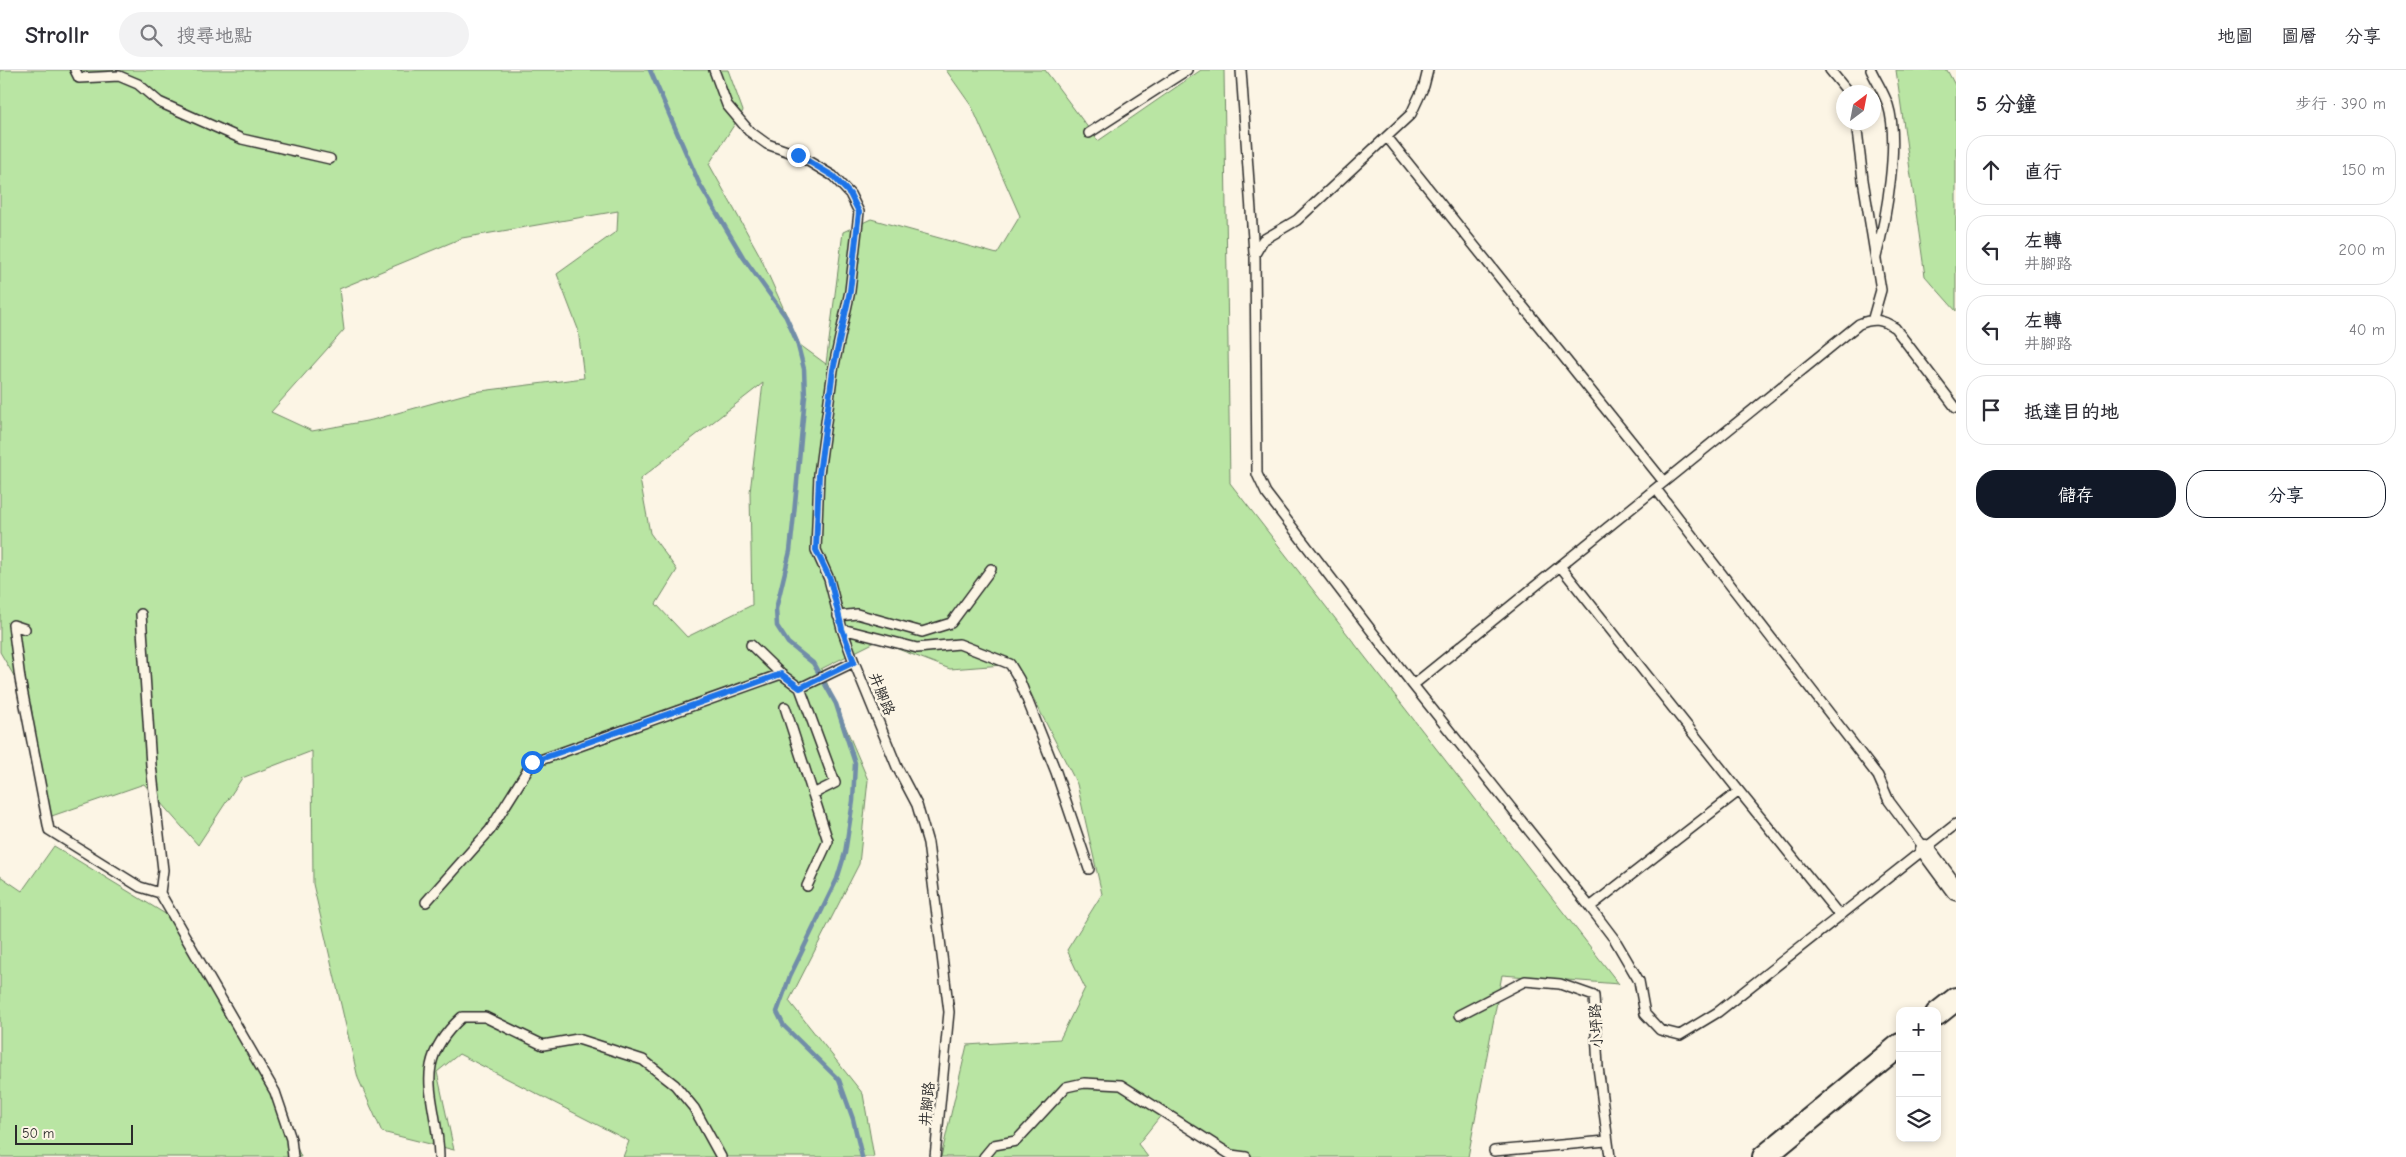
<!DOCTYPE html>
<html lang="zh-TW">
<meta charset="utf-8">
<style>
:root{--surface:#fff;--page:#f2f2f3;--text:#2b2b33;--muted:#7c7c81;--line:#e1e1e2;--accent:#111827}
body{margin:0;font-family:"Comic Neue","LXGW WenKai TC",sans-serif;background:var(--page);color:var(--text)}
.controls{position:absolute;right:15px;bottom:15px;display:grid;overflow:hidden;border-radius:10px;box-shadow:0 2px 8px #0003}
.controls button{width:45px;height:45px;display:grid;place-items:center;padding:0;border:0;border-bottom:1px solid var(--line);background:var(--surface);color:var(--text);font:25px sans-serif}
.compass{position:absolute;left:1836px;top:15px;width:45px;height:45px;border-radius:50%;background:var(--surface);box-shadow:0 2px 8px #0003;rotate:32deg}
.scale{position:absolute;left:15px;bottom:12px;width:118px;box-sizing:border-box;padding-left:5px;border:2px solid #2b2b2b;border-top:0;font-size:14px;line-height:18px;white-space:nowrap;color:#2b2b2b;-webkit-text-stroke:4px #fcf5e5;paint-order:stroke}
.stop{position:absolute;width:15px;height:15px;margin:-11px;border:4px solid #1a73e8;border-radius:50%;background:#fff}
.stop.end{background:#1a73e8;border-color:#fff;box-shadow:0 1px 5px #0008}
.list{margin:0;padding:0;list-style:none}
h2{display:flex;justify-content:space-between;align-items:center;height:65px;margin:0;padding:0 20px;font-size:21px}
h2 small{font-size:16px;font-weight:400;color:var(--muted)}
.list li{display:grid;grid-template-columns:32px 1fr auto;gap:15px;align-items:center;box-sizing:border-box;height:70px;margin:0 10px 10px;padding:0 10px;border:1px solid var(--line);border-radius:20px}
.list b{display:block;font-size:19px;white-space:nowrap}
.list p{margin:0;font-size:16px;white-space:nowrap;color:var(--muted)}
.list em{font-size:16px;font-style:normal;color:var(--muted)}
.actions{display:flex;gap:10px;padding:15px 20px}
.actions a{flex:1;padding:11px 0;border:1px solid var(--accent);border-radius:20px;text-align:center;font-size:18px;color:var(--accent)}
.actions .main{background:var(--accent);color:#fff}
.icon{flex:none;width:28px;height:28px;fill:none;stroke:currentColor;stroke-width:2;stroke-linecap:round;stroke-linejoin:round}
.map{position:relative;flex:none;width:1956px;height:1087px;overflow:hidden}
header{display:flex;align-items:center;gap:30px;box-sizing:border-box;height:70px;padding:0 25px;background:var(--surface);border-bottom:1px solid var(--line)}
header strong{font-size:24px}
nav{display:flex;gap:28px;margin-inline-start:auto;font-size:18px}
.search{width:350px;height:45px;background:var(--page);display:flex;align-items:center;gap:12px;box-sizing:border-box;padding:0 18px;border-radius:28px;color:var(--muted);font-size:19px}
main{display:flex}
aside{flex:1;background:var(--surface)}
.map>svg:first-child{display:block}
</style>
<header>
<strong>Strollr</strong>
<div class="search"><svg class="icon" aria-label="search" viewBox="0 0 24 24"><circle cx="10" cy="10" r="6"/><path d="M15 15l6 6"/></svg>搜尋地點</div>
<nav><a>地圖</a><a>圖層</a><a>分享</a></nav>
</header>
<main>
<div class="map">
<svg width="1956" height="1087" viewBox="0 0 1956 1087">
<rect width="100%" height="100%" fill="#fcf5e5"/>
<filter id="ink" filterUnits="userSpaceOnUse"><feTurbulence type="fractalNoise" baseFrequency=".02" numOctaves="2"/><feDisplacementMap in="SourceGraphic" scale="10" xChannelSelector="R" yChannelSelector="G"/><feConvolveMatrix kernelMatrix="1 2 1 2 8 2 1 2 1" color-interpolation-filters="sRGB"/></filter>
<g filter="url(#ink)">
<path fill="#b9e5a3" stroke="#728867" fill-rule="evenodd" d="M0,0H728L743,41L709,94L759,184L800,275L826,294L843,162L871,149L997,184L1020,146L972,37L946,0H1045L1098,71L1201,0H1224L1230,413L1619,914L1502,905L1468,1087H1242L1162,1044L1138,1074L1148,1087H941L967,975L1060,969L1085,918L1067,880L1102,824L1077,714L1016,594L950,599L877,571L821,599L868,710L859,794L789,931L863,1024L874,1087H623L629,1071L459,984L437,1002L454,1080L382,1062L358,1008L313,814L312,681L242,708L198,775L144,714L46,748L31,635L0,582ZM618,141L617,161L557,204L578,259L584,308L473,322L372,350L312,361L271,342L344,260L339,219L462,168ZM763,313L750,422L752,535L687,567L656,534L677,500L650,463L640,409Z
M1896,0H1947L1956,17V241L1925,206Z
M54,776L172,848L261,995L301,1087H0V806L22,821Z"/>
<g fill="none" stroke-linecap="round" stroke-linejoin="round">
<path stroke="#718da8" stroke-width="4.5" d="M650,0L699,113L743,187L786,247L797,272L804,299L805,326L794,444L790,481L776,539L777,556L788,573L813,593L836,634L855,693L853,731L845,783L837,809L790,906L777,942L784,956L839,1010L853,1049L862,1087"/>
<g stroke="#2b2b2b" stroke-width="12">
<path id="service" d="M75,0L79,8L119,6L138,14L159,32L242,69L330,89
M714,0L727,35L749,61L767,74L798,85L833,106L850,124L859,142L850,221L833,300L819,404L816,480L829,509L842,559L854,592L897,697L917,735L928,773L949,942L935,1087
M1241,0L1254,183
M1428,0L1424,16L1411,44L1297,150L1263,170L1255,184L1257,404L1266,423L1413,615L1590,837L1615,870L1639,911L1645,944L1660,960L1680,965L1718,942L1956,754
M1830,0L1848,22
M1871,0C1876,11 1884,23 1888,35C1900,72 1886,149 1876,187
M1856,52L1863,110L1881,220L1873,248
M1089,63L1187,0
M1387,67L1664,412
M1656,419L1878,706L1889,731L1925,779
M1560,496L1739,721L1590,837
M141,544L151,695L163,800L160,823L275,1022L291,1069L293,1087
M838,546L857,544L922,562L951,553L991,499
M25,559L13,555L20,609L49,760L140,817L160,823
M842,559L917,578L959,574L1010,594L1019,609L1056,702L1089,799
M751,575L781,604L800,618L835,713L813,724L785,637
M1413,615L1859,254C1874,248 1882,249 1895,258L1956,338
M800,618L854,592
M1739,721L1840,846
M807,816L828,771L813,724
M426,832L490,760L532,693L781,604
M1459,945L1525,911L1560,914L1594,926L1598,997L1610,1087
M1494,1081L1606,1071
M439,1087C438,1028 408,996 462,947H485L543,975L578,969L643,990L675,1015L694,1038L721,1087
M984,1087L994,1075L1016,1071L1066,1017L1084,1013L1121,1015L1231,1085L1246,1087"/>
</g>
<g stroke="#2b2b2b" stroke-width="21">
<path id="minor" d="M1925,779L1956,821"/>
</g>
<g stroke="#2b2b2b" stroke-width="26">
<path id="tertiary" d="M1937,944L1956,929
M1764,1087L1900,975"/>
</g>
<use href="#service" stroke="#fcf5e5" stroke-width="9"/>
<use href="#minor" stroke="#fcf5e5" stroke-width="18"/>
<use href="#tertiary" stroke="#fcf5e5" stroke-width="22"/>
</g>
</g>
<g fill="none" stroke-linecap="round" stroke-linejoin="round" filter="url(#ink)">
<path stroke="#1a73e8" stroke-width="6" d="M532,692L781,604L800,618L854,592L842,559L830,509L816,480L819,404L833,300L850,221L859,142L850,124L833,106L798,85"/>
</g>
<g text-anchor="middle" dominant-baseline="central" stroke-width="5" stroke-linejoin="round" paint-order="stroke">
<g font-size="15" fill="#2b2b2b" stroke="#fcf5e5">
<text transform="translate(882 624) rotate(68)">井腳路</text>
<text transform="translate(1596 956) rotate(-93)">小坪路</text>
<text transform="translate(927 1034) rotate(-85)">井腳路</text>
</g>
</g>
</svg>
<div class="controls">
<button>+</button>
<button>−</button>
<button><svg class="icon" aria-label="layers" viewBox="0 0 24 24"><path d="M12 4l9 5-9 5-9-5zM3 14l9 5 9-5"/></svg></button>
</div>
<svg class="compass" viewBox="-18 -18 36 36"><path d="M0-13l5 13h-10z" fill="#e53935"/><path d="M0 13l5-13h-10z" fill="#7c7c81"/></svg>
<div class="scale">50 m</div>
<div class="stop" style="left:532px;top:692px"></div>
<div class="stop end" style="left:798px;top:85px"></div>
</div>
<aside>
<h2>5 分鐘<small>步行 · 390 m</small></h2>
<ul class="list">
<li><svg class="icon" aria-label="ahead" viewBox="0 0 24 24"><path d="M12 20V5M6 11l6-6 6 6"/></svg><div><b>直行</b></div><em>150 m</em></li>
<li><svg class="icon" aria-label="left" viewBox="0 0 24 24"><path d="M17 20v-9H6M10 6l-5 5 5 5"/></svg><div><b>左轉</b><p>井腳路</p></div><em>200 m</em></li>
<li><svg class="icon" aria-label="left" viewBox="0 0 24 24"><path d="M17 20v-9H6M10 6l-5 5 5 5"/></svg><div><b>左轉</b><p>井腳路</p></div><em>40 m</em></li>
<li><svg class="icon" aria-label="arrive" viewBox="0 0 24 24"><path d="M6 21V4h12l-3 4 3 4H6"/></svg><div><b>抵達目的地</b></div></li>
</ul>
<div class="actions"><a class="main">儲存</a><a>分享</a></div>
</aside>
</main>
